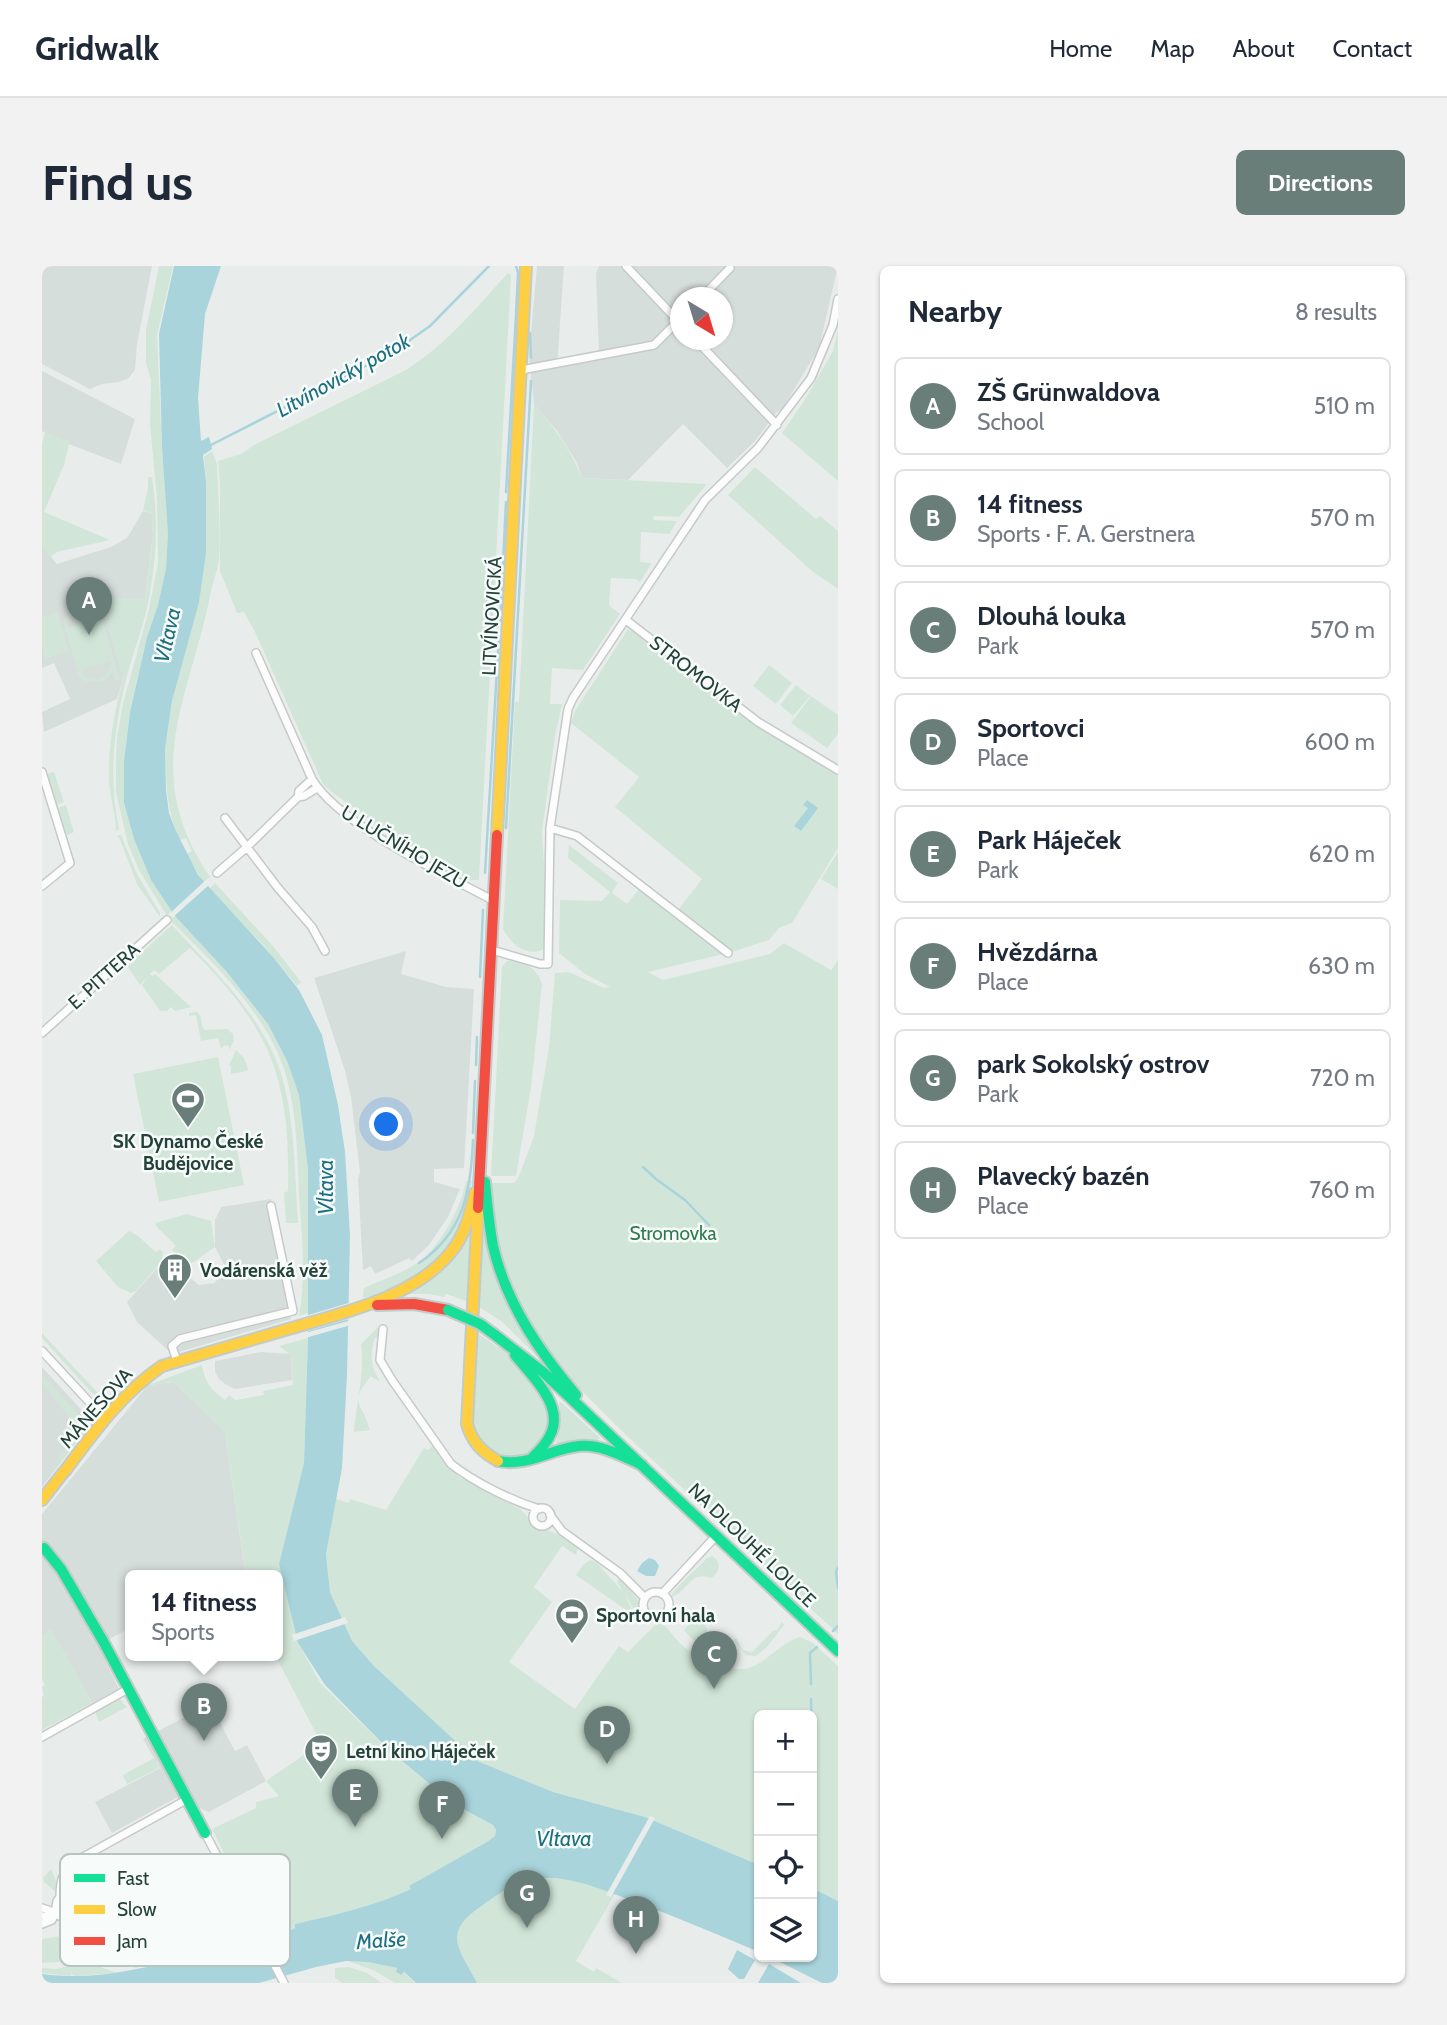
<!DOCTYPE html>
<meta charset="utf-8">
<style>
:root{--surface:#fff;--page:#f2f2f3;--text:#1f2937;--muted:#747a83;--line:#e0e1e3;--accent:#697e78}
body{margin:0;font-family:Cabin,sans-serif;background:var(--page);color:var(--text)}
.controls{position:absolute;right:21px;bottom:21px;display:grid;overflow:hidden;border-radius:10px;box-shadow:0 2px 5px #0004}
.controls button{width:63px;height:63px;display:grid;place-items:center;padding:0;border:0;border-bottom:2px solid var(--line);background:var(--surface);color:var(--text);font:35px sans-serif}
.compass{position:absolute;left:628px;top:21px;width:63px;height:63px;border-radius:50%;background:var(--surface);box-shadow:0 2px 5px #0004;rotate:142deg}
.you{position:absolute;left:345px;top:859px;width:24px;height:24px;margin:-18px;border:5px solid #fff;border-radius:50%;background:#1a73e8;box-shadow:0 0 0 10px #1a73e833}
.badge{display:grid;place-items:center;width:46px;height:46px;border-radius:50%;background:var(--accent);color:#fff;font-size:23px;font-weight:700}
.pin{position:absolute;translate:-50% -58px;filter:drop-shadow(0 2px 4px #0008)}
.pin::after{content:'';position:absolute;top:37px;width:24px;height:21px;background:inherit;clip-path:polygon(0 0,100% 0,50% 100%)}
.popup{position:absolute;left:83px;top:1304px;width:158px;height:91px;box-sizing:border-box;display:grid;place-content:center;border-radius:10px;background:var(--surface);filter:drop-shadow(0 2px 5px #0005);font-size:23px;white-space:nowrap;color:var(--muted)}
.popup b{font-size:26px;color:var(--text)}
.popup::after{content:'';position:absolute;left:50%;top:100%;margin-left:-14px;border:14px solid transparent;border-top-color:var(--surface)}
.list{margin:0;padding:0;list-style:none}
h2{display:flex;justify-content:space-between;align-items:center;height:91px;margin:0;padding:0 28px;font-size:30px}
h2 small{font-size:23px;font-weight:400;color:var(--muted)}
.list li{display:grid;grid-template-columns:46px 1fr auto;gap:21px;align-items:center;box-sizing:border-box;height:98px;margin:0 14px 14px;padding:0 14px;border:2px solid var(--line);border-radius:10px}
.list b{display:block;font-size:26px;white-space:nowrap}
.list p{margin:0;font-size:23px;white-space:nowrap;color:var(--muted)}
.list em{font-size:23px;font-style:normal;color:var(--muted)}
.icon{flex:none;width:38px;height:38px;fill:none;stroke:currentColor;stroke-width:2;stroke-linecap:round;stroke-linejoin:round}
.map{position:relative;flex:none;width:796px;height:1717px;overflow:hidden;border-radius:10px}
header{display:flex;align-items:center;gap:42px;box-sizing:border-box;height:98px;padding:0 35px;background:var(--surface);border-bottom:2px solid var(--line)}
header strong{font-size:33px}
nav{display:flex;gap:38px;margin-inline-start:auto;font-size:24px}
.intro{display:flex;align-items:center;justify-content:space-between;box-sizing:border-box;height:168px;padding:0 42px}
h1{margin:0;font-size:49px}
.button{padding:18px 32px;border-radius:10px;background:var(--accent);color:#fff;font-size:24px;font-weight:700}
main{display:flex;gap:42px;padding:0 42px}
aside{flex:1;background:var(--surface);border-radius:10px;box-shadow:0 2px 5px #0004}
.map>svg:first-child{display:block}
</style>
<header>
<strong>Gridwalk</strong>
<nav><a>Home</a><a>Map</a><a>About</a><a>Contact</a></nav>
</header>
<div class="intro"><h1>Find us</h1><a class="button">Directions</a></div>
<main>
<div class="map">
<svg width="796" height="1717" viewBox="0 0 796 1717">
<rect width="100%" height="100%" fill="#e8edeb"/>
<path fill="#d6dedb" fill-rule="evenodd" d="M0,0H110L95,78L93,104L87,112L77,116L60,118L48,123L0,98Z
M495,0H522L515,101L557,91L554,7L557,0H796L777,82L741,142L734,147L714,174L685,202L641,158L586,214L540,212L535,197L515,165L492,138L487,89ZM638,32H680V74H638Z
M0,105L93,153L79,198L24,177L0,165Z
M101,245L110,248L111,270L102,339L75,433L2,466L0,446L28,433L12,397L0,402V280L15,298L69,281L85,272Z
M364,685L359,708L404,721L432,723L422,902L392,903V916L418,923L406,951L387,979L370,995L367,992L333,1008L329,1000L321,1004L316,913L318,906L309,831L303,805L272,712Z
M229,933L247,1010L249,1053L130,1088L95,1056L85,1036L124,992L157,1019L172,1017L185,1004L173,981V954L179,941Z
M219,1086L249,1088L250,1114L193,1123L183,1118L177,1113L173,1106V1095Z
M0,1101L45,1150L47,1156L45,1162L0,1221Z
M132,1116L183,1166L203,1304L194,1309H88V1362L56,1379L77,1423L50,1437L9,1364L0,1370V1248L106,1119Z
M168,1438L193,1485L205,1479L224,1515L167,1546L134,1532L70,1567L53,1536L118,1502L101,1473Z"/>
<path fill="#d1e6d8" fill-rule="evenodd" d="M117,0H131L115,69L120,182L126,268L124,303L116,339L105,371L88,445L82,495V537L92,573L109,614L130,645L125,650L97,604L86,578L74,526V496L75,471L81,438L107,343L116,297L115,233L108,158L109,114L104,97V64Z
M466,7L469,9L437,614H427L345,566L291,527L281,518L213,366L202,346L195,347L178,305V218L176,195L199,188L212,179L362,105C403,80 433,43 466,7Z
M796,64V215L740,167L762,135L791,85Z
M492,138C512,161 529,184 540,212L665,218L637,251L611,250L612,254L635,255L627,268L599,266L598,296L610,297L598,316L593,313L569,312L567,338L569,341L578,348L541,404L510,402L508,438H520L513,470L500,566L503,615L502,683C485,692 469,678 461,663L473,436H477Z
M3,167L28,175L22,199L2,246L68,274L15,286L8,291L0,281V178Z
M170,185L175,198C176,227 179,265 177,294C176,304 171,315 169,325C148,435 96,503 168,611L161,616L144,588L150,585L144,572L138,574C124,545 124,515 123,483L164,216L162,191Z
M713,201L774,253L778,250L796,265V323L771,306L686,229Z
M106,211H110C116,250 115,288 108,327C104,352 95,376 88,399C73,454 65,506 77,563L74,565C74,549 68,532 67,515C66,477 73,442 83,405L79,406L57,332L103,333L111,270L110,248L101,244L106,222Z
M55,336L78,413L74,414L71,405L66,412L59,416H46L39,412L36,407L22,358C25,343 38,337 52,342L51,337ZM39,343L52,346L57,353L26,362C24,352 30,346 39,343ZM59,363L69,396C68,414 48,421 38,404L68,395Z
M15,346L27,384L3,393L0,383V351Z
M586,363L598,369L729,469L796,508V582L750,657L737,662L727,674L690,686L606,706L621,714L728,688L742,677L789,704L796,694V1368C742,1317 687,1266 633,1215C606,1189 578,1164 552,1137C536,1121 519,1104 506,1086C470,1032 451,981 449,917H472L477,910L492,870L507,781L513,707L527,706L562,722L568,721L543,708L517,687L518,634L560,635L568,626L526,592L527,579L576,617L570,627L585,638L598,622L633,648L660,613L573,541L597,511L529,457L533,445Z
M727,399L750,417L734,438L711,420Z
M754,419L768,430L751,450L738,439Z
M769,430L796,449V468L785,482L749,457Z
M12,506L22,536L15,539L5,508Z
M24,539L32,566L25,569L16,542Z
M79,569L95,608L118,647V651L95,618L77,571L74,570Z
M796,586V623L779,613Z
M173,617L231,680L259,716L255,720L221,679L167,623Z
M133,650L184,705L226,758L245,795L257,829L266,903V1047L257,1050C264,1010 260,968 257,928C255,887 255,845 243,806C223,745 172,698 128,654Z
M130,659C172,705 224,752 241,814C253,860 253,910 256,957H244L242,927L246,925C247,876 245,826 224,781C206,743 177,711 148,682L117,708L112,704L108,708L111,710L113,708L149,741L133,745L129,741L125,745H118L100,719L107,710L98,719L85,700Z
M470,694C486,697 495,703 500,718L489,822L474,910H449L460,701L465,695Z
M155,746C161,751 158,759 163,764L185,763L191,768L192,775L187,784V780L183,779L179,783L176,772L159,775L154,749L147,750V747Z
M194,784L202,792L206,803L205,805L189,808V800L187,799Z
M176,791L202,919L117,936L91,808Z
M424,915H430C421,966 410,991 363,1016C351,1022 340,1029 327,1032V1030L321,1032L322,1022C342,1013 365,1006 382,992C400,976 420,939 424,915Z
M442,945L446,976L504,1099L459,1055L437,1041Z
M145,948L169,955L173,981L146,1000L130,984L134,980L114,960L113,957Z
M430,961L427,1036L404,1028L402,1031L387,1028H366C395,1011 417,994 430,961Z
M87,965L96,970L114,986L118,983L121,986L120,995L94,1025L89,1027L76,1021L54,995Z
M336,1061L335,1072H333C328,1087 328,1100 337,1113V1115L329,1110C305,1139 321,1136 328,1164L312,1166C314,1137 323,1107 319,1078Z
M0,1067L55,1126L57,1132L50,1127L0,1072Z
M435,1067L456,1081L458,1079C470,1092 505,1128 508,1144C509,1147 507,1151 507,1155C506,1160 507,1167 504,1171C500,1178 491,1185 484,1188C456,1199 434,1178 430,1151Z
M266,1072L262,1198L237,1298L256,1377L279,1418L348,1485L412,1538L451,1559L454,1564L453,1570L445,1576L368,1620L369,1623C332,1640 293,1649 253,1658V1662L224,1670L170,1563L214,1542V1536L237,1530L224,1515L279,1477L233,1389H235V1309H204L183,1166L132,1116L106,1119L160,1099C163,1116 169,1124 183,1134L187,1129L193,1134L222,1129L221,1125L251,1119L249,1089L237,1080Z
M0,1109L39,1151L38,1158L33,1165L28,1162L32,1158L0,1116Z
M519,1136L558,1172L556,1174L533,1173L517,1178L514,1177L519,1155L517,1137Z
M45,1150L46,1159L18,1197L15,1193L40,1160L42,1153Z
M390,1180L404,1198L417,1211L478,1243L495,1260L518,1269L536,1282L534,1289L520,1280L492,1321L510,1336L467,1396L533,1443L577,1380L586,1386L616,1356C627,1361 631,1371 640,1379C655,1392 686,1407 706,1402C723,1398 739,1376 758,1371L771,1377L796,1400V1635L770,1622V1449H717V1599L603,1551L511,1526L435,1496L332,1400L310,1375L288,1326L284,1288L294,1233L307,1237L308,1233L344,1244L382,1182L386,1184Z
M670,1290C680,1295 678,1307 669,1312C647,1304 646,1327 629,1331C633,1321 656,1302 665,1292Z
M548,1294L554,1296L582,1327L594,1351L534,1309L541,1299Z
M577,1312C587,1324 608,1341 598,1356C592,1341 583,1329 575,1316Z
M659,1345L667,1371L693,1390L694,1393C675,1396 654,1378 642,1364Z
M740,1356L742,1359L725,1381L714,1390L704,1389L692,1375V1372L695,1373L700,1384L710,1386L732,1364L734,1365Z
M9,1363L50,1437L0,1464V1431L2,1430L0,1421L3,1419L0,1413V1370Z
M77,1432L85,1441L57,1456L53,1445Z
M112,1492L117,1502L85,1518L81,1509Z
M56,1595L58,1599C37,1610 42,1614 42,1637H38L39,1606L42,1602Z
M9,1603L15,1617V1627L2,1616L1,1612Z
M32,1604V1633L31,1634L23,1631C23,1619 23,1612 32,1604Z
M167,1606C181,1614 187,1624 192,1639L191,1642L133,1661L131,1657L157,1647L163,1616L165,1615L162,1608Z
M499,1612L535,1614L573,1628L534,1695L552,1706L554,1702L580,1717H435C428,1704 412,1683 414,1667C418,1648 460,1624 477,1618C484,1615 492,1614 499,1612Z
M49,1656L71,1675L104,1666L105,1668L103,1671L77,1679H69L49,1662Z
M200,1661L205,1664L92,1697L95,1694Z
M207,1667L208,1668L206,1672L93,1702L91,1700Z
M19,1670L24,1671L38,1685V1692L17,1696L0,1697V1673Z
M306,1695L326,1696L355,1702L354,1706L359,1709L362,1707L373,1717H353L333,1705Z
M38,1697L53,1699L75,1707L34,1710L30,1709V1706L29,1710L0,1707V1702L14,1703Z
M307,1701L325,1707L340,1717H300L293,1712V1702Z"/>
<path fill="#a9d4db" d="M132,0H179L163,48L156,132L159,175L167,171L170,183L161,189L164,216V287L157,336L130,435L123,483L124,524L127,547L134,565L156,609L231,691L257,724L280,769L296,839L303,886L308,970L305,1109L300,1202L284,1288L288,1326L310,1375L332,1400L435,1495L511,1526L603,1551L717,1599V1686C674,1668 632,1650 588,1634C559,1623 532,1611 501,1612C477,1613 456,1628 438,1641C399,1667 418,1684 435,1717H374L362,1706L359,1709L354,1706L355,1702L326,1696L304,1695L274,1701L217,1717H0V1708C53,1715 97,1703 148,1691V1689L248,1664L253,1662V1658C293,1649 332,1640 369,1623L367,1620L445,1576L453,1570L454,1564L451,1559L412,1538L348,1485L283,1419L256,1377L237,1298L262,1197L266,1072V903L257,829L245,795L226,758L184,705L133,650L109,614L92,573L82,537V495L88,446L105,371L116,339L124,303L126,268L120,182L117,68Z
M765,534L776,542L759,565L752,560L766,542L761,539Z
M607,1292L613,1294L617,1300L613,1310H604L595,1305L600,1297Z
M770,1622L796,1635V1717H780L728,1691H770Z
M695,1684L713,1694L702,1713H697L686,1703Z
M727,1698L759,1717H716Z"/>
<path fill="#e8edeb" d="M164,614L168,618L130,652L127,648Z
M310,1036V1052L263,1066V1050Z
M310,1054L309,1059L263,1072V1067Z
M303,1351L306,1357L252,1375L250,1369Z
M608,1550L613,1552L569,1631L564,1629Z"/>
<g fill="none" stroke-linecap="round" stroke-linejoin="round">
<path stroke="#a9d4db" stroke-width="2.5" d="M486,67H488L489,92
M167,180L351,86L388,60L447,0
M464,226L474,49L476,7L474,0
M458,358L464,236
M464,562L489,115
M443,607L457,369
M438,711L441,644
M434,799L435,771
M431,867L433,815
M601,901L614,913L643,934L667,959
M377,997C422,967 429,924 431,874
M796,1301L794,1305L796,1322
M791,1365L796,1360
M769,1418L768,1387L775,1381
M769,1433L770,1485"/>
<g stroke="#c5cac8" stroke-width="10">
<path id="street" d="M584,0L638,57
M659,32L688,2
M654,74L735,159
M479,104L612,79L638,53
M584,354L716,456L796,504
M214,387L270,513C297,559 404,609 452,635
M0,506L28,597L0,620
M256,531L262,530L275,522
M183,552L236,622L270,661L283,685
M508,562L535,570L686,687
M175,607L204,582L256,531L257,525L270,513
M450,684L498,698H506L508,562L526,443L531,432L663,234L716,182L769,112L791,59L796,33
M0,767L125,654
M341,1063L338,1094L350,1114L409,1198C432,1216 468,1234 497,1243
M0,1085L63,1153
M135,1095L130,1080L138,1073L251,1045L229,940
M491 1251a9 9 0 1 1 18 0a9 9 0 1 1-18 0Z
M508,1249L520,1265L578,1307L603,1332
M601 1339a13 13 0 1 1 26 0a13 13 0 1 1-26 0Z
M620,1328L674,1270
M0,1471L86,1423
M163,1567L242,1717
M0,1642C31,1650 45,1683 76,1688L207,1648
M13,1648L15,1635L18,1631C18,1615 20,1607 32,1596L144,1534
M0,1650L7,1651L13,1649
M0,1658L10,1654L13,1648"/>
</g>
<g stroke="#c3cbc8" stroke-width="14">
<path id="fast" d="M443,916C445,937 447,959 451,980C464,1037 497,1085 534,1129
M453,1069L501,1106L796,1385
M473,1089C489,1109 520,1137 510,1165C506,1176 498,1184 490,1192
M456,1195C486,1201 508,1183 537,1180C559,1178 580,1190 600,1199
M2,1282L19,1303L61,1375L163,1567"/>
</g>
<g stroke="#c3cbc8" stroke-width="14">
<path id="slow" d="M455,569L484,0
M436,942L425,1158C430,1176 440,1186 456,1195
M23,1205C52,1166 79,1128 120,1100C161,1088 202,1076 243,1064C296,1048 373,1032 409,986C423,969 428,948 433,927
M0,1234L21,1207"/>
</g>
<g stroke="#c3cbc8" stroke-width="14">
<path id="jam" d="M436,942L455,569
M335,1039L372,1038L406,1044"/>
</g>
<use href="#street" stroke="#fcfcfc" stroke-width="7"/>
<use href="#fast" stroke="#16e098" stroke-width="10"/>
<use href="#slow" stroke="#ffcf43" stroke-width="10"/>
<use href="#jam" stroke="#f24e42" stroke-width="10"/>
<g stroke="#c3cbc8" stroke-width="14" stroke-linecap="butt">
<path id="fast-bridge" d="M406,1044L438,1058L453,1069"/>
</g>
<use href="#fast-bridge" stroke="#16e098" stroke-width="10"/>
</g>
<defs>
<g id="stadium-pin" transform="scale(1.75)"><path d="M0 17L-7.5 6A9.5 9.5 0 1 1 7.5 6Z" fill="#697e78" stroke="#f7fbf9"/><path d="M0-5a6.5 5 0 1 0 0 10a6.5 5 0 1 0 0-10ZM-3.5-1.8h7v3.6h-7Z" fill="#fff"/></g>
<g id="building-pin" transform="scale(1.75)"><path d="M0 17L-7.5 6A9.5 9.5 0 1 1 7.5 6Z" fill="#697e78" stroke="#f7fbf9"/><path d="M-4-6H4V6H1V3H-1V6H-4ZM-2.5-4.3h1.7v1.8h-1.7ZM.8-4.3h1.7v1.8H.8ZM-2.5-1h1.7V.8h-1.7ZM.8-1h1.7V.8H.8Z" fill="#fff"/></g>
<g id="theatre-pin" transform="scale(1.75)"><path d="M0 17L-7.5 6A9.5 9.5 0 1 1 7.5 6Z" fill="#697e78" stroke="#f7fbf9"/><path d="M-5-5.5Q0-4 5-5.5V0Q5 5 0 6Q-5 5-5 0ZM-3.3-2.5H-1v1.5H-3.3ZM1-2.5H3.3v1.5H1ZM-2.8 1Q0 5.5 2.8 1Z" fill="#fff"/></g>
</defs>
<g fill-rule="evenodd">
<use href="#stadium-pin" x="146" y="833"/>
<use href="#building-pin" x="133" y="1004"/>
<use href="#stadium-pin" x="530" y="1349"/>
<use href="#theatre-pin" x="279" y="1485"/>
</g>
<g text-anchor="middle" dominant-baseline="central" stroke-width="5" stroke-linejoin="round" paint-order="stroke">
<g font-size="19" fill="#24423a" stroke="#f7fbf9">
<text transform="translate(450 350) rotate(-87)">LITVÍNOVICKÁ</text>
<text transform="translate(654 408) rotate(38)">STROMOVKA</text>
<text transform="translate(362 581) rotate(31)">U LUČNÍHO JEZU</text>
<text transform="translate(62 710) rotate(-42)">E. PITTERA</text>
<text transform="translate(54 1142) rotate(-49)">MÁNESOVA</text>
<text transform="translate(710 1279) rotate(44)">NA DLOUHÉ LOUCE</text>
</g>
<g font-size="19" font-weight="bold" fill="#24423a" stroke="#f7fbf9" text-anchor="start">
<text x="146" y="875" text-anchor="middle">SK Dynamo České<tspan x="146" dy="22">Budějovice</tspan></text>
<text x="158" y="1004">Vodárenská věž</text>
<text x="554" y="1349">Sportovní hala</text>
<text x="304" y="1485">Letní kino Háječek</text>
</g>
<g font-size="19" fill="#2d7a4b" stroke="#f7fbf9">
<text x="631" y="967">Stromovka</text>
</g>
<g font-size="21" font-style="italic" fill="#1c6f80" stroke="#f7fbf9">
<text transform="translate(301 109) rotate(-29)">Litvínovický potok</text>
<text transform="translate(125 369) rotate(-77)">Vltava</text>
<text transform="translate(283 921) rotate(-90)">Vltava</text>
<text x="522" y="1572">Vltava</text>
<text transform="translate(339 1674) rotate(-4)">Malše</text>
</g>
</g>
<rect x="18" y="1588" width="230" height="112" rx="10" fill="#f7fbf9" stroke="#b8c4c0" stroke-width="2"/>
<rect x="32" y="1608" width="31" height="8" fill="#16e098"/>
<rect x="32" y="1639" width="31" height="9" fill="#ffcf43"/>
<rect x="32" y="1671" width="31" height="8" fill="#f24e42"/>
<g font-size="19" fill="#24423a">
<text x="75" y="1619">Fast</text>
<text x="75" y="1650">Slow</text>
<text x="75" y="1682">Jam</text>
</g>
</svg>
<div class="controls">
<button>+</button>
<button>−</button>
<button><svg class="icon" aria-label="locate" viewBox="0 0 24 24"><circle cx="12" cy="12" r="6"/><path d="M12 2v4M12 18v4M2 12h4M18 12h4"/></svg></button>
<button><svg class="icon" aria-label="layers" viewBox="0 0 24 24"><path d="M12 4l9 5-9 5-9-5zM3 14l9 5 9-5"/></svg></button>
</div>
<svg class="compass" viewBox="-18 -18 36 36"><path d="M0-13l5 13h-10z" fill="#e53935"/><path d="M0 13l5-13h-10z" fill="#747a83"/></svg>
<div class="you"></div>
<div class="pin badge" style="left:47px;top:369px">A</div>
<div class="pin badge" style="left:162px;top:1475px">B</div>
<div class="popup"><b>14 fitness</b>Sports</div>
<div class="pin badge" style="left:672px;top:1423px">C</div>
<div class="pin badge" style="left:565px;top:1498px">D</div>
<div class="pin badge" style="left:313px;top:1561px">E</div>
<div class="pin badge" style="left:400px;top:1573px">F</div>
<div class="pin badge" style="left:485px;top:1662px">G</div>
<div class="pin badge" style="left:594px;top:1688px">H</div>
</div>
<aside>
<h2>Nearby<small>8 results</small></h2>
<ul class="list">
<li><span class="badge">A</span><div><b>ZŠ Grünwaldova</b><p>School</p></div><em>510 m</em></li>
<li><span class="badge">B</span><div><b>14 fitness</b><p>Sports · F. A. Gerstnera</p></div><em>570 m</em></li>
<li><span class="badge">C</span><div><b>Dlouhá louka</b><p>Park</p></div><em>570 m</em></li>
<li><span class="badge">D</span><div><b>Sportovci</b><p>Place</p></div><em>600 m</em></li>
<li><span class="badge">E</span><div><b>Park Háječek</b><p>Park</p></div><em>620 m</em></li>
<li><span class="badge">F</span><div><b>Hvězdárna</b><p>Place</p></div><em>630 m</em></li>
<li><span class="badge">G</span><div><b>park Sokolský ostrov</b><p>Park</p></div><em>720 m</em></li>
<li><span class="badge">H</span><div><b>Plavecký bazén</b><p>Place</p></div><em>760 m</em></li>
</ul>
</aside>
</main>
